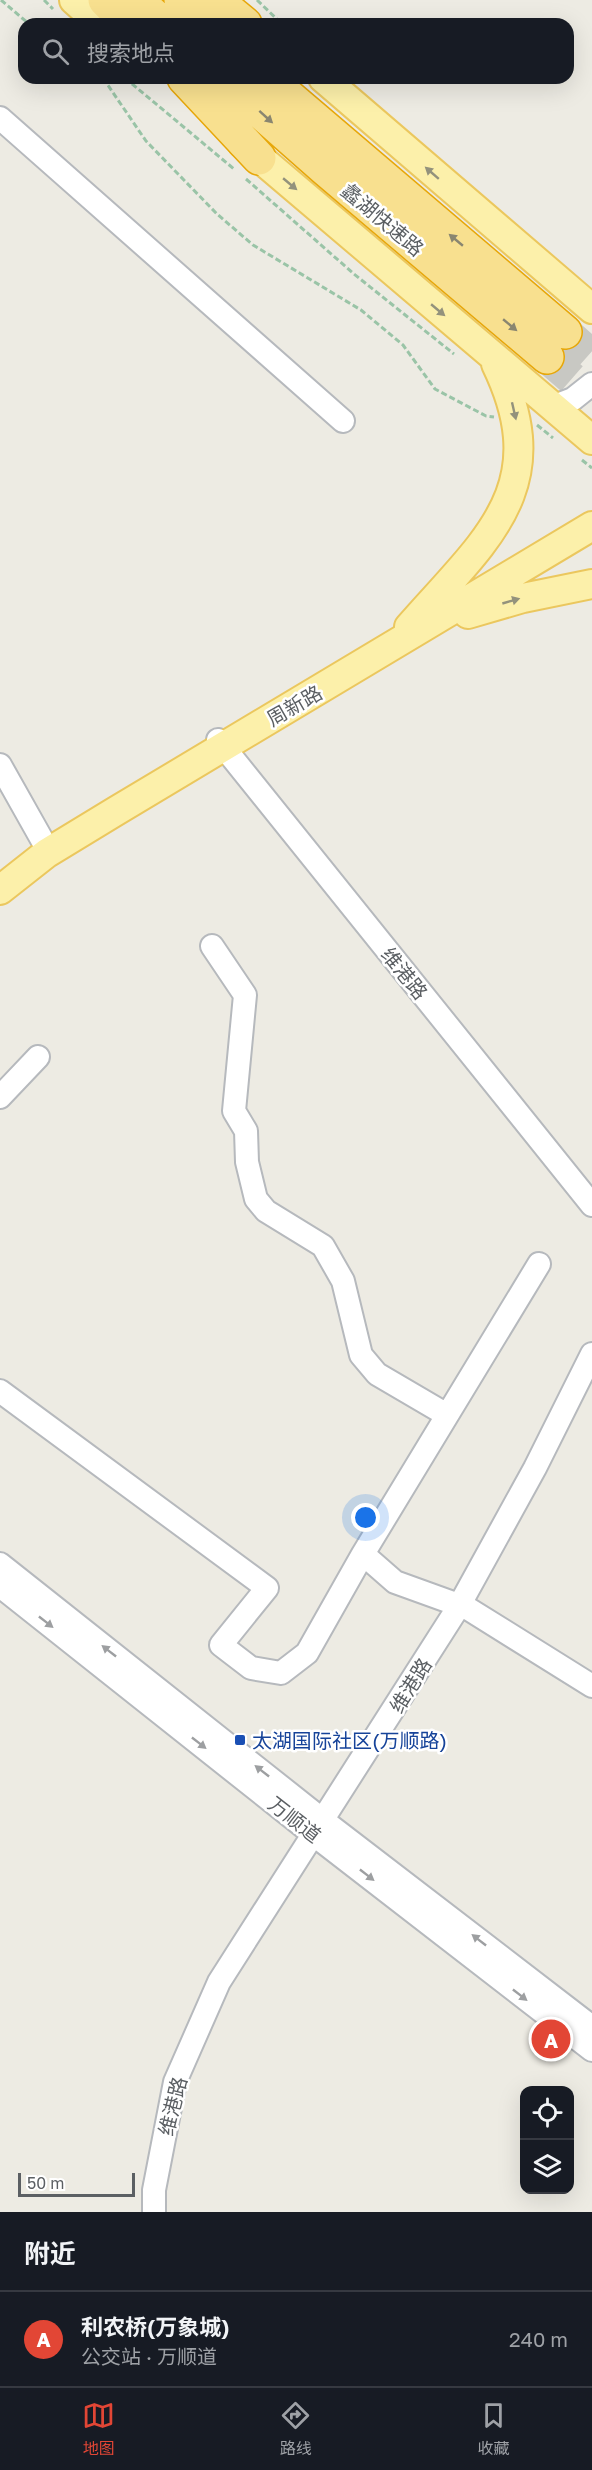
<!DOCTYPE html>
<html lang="zh">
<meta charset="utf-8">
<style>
:root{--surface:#171b24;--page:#20242c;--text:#f1f3f6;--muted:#9ea1a6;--line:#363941;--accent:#e24635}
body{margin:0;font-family:"Golos Text","Noto Sans SC",sans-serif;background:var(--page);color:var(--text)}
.controls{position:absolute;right:18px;bottom:18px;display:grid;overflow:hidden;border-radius:12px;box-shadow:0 6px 24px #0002}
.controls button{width:54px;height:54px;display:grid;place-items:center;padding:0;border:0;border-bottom:2px solid var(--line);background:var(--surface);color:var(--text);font:30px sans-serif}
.scale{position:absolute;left:18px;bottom:15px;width:117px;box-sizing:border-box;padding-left:6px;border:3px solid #5b5f63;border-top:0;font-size:16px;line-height:21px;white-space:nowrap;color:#5b5f63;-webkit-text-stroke:4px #fff;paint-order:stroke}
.you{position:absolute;left:366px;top:1518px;width:21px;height:21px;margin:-15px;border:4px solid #fff;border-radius:50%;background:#1a73e8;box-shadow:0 0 0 9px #1a73e833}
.badge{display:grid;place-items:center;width:39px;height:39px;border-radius:50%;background:var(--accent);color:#fff;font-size:20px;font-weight:700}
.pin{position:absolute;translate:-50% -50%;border:3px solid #fff;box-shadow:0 2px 6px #0006}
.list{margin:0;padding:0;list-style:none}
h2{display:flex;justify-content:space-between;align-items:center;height:78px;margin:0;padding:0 24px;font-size:26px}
h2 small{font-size:20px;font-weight:400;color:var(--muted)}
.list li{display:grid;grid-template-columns:39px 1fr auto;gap:18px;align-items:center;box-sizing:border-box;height:96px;padding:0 24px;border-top:2px solid var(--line)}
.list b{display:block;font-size:22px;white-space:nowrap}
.list p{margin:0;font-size:20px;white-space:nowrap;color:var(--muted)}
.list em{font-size:20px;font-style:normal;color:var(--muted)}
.icon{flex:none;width:33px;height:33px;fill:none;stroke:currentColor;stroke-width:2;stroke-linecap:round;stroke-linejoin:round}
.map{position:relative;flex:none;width:592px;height:2212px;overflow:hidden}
.search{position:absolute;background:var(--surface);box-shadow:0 6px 24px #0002;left:18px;right:18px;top:18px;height:66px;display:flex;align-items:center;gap:15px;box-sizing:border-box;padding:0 21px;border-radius:18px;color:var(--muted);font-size:22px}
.sheet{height:174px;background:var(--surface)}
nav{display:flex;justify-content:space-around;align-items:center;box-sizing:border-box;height:84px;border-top:2px solid var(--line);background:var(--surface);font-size:16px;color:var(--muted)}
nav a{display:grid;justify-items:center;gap:3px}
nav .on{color:var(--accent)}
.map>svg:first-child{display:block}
</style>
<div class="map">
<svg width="592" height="2212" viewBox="0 0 592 2212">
<rect width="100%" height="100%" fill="#edebe3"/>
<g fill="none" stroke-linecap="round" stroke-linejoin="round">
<path stroke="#c8c8c3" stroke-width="33" stroke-dasharray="33 16" stroke-linecap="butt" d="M565,332L592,356
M547,357L592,396"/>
<g stroke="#b6b9bd" stroke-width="26">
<path id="minor" d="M0,118L343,421
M552,407L573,399L592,384
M218,740L592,1205
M0,765L45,845
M212,946L245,995L234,1111L246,1131L247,1162L256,1199L266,1211L323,1246L343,1281L361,1355L377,1374L447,1415
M0,1097L38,1057
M0,1391L267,1588L221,1645L251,1668L281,1673L307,1653L363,1554L395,1582L467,1608L592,1686
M363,1554L539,1264
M0,1564L324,1821L592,2027
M0,1586L314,1835L592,2050
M154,2212V2190L175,2082L219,1982L459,1606L535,1468L592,1354"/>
</g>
<g stroke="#ebc75e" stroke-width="32">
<path id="major" d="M74,0L101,24
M323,78L592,309
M242,143L592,440
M468,614L523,598L592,584
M409,627C485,540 556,488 496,364
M0,890L47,853L116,811L592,526"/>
</g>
<g stroke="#e7a709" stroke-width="36">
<path id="highway" d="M105,0L129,24
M137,0L163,24
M181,0L207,24
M216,0L245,24
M184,78L259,158
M222,78L325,169L547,357
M267,78L565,332"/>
</g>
<path stroke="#9ac4a7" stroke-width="3" stroke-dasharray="6 3" stroke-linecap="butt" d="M1,0L29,24
M44,0L53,9
M257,0L282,24
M103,78L146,141L217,214L253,245L361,310L403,345L435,389L486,416L494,417
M125,78L234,169
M246,179L354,274L454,354
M537,425L553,438
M582,460L592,468"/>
<use href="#minor" stroke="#fff" stroke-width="22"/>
<use href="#major" stroke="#fcf0aa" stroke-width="28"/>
<use href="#highway" stroke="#f8e08f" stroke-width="33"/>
</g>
<defs><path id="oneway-solid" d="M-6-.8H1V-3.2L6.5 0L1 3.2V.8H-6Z" transform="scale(1.5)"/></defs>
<g fill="#8a8670">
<use href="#oneway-solid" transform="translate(266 117) rotate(42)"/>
<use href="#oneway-solid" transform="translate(456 240) rotate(-140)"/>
<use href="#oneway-solid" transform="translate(510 325) rotate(40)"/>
</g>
<g fill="#93927c">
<use href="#oneway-solid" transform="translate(432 173) rotate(-139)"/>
<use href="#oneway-solid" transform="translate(290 184) rotate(40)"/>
<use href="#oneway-solid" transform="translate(438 310) rotate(40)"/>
<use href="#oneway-solid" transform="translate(514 411) rotate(77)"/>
<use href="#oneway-solid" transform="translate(511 601) rotate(-16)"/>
</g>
<g fill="#9d9fa1">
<use href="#oneway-solid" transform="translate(46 1622) rotate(38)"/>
<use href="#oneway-solid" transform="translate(109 1651) rotate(-142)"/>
<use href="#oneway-solid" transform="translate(199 1743) rotate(38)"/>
<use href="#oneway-solid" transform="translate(262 1771) rotate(-142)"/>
<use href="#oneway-solid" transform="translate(367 1875) rotate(38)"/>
<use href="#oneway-solid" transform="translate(479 1940) rotate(-142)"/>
<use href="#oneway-solid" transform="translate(520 1995) rotate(38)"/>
</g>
<rect fill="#1a4fb4" stroke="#fff" stroke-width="2" x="234" y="1734" width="12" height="12" rx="3"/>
<g text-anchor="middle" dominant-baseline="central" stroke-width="5" stroke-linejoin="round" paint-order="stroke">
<g font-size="20" fill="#5b5f63" stroke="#fff">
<text transform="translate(383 219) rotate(40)">蠡湖快速路</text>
<text transform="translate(294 705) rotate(-30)">周新路</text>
<text transform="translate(405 973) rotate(51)">维港路</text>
<text transform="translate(410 1685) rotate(-58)">维港路</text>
<text transform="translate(295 1819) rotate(38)">万顺道</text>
<text transform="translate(172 2106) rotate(-76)">维港路</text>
</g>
<g font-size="20" fill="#164399" stroke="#fff" text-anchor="start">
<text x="252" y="1740">太湖国际社区(万顺路)</text>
</g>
</g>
</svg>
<div class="controls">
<button><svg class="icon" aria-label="locate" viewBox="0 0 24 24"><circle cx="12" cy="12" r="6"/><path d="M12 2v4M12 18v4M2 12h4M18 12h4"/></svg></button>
<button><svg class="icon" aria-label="layers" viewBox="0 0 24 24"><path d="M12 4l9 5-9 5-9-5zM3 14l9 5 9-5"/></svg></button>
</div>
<div class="scale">50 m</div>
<div class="you"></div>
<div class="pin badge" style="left:551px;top:2039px">A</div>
<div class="search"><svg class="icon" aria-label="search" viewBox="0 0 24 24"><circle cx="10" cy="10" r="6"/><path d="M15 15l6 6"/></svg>搜索地点</div>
</div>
<section class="sheet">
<h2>附近<small></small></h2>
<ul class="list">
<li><span class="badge">A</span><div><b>利农桥(万象城)</b><p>公交站 · 万顺道</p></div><em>240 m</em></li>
</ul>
</section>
<nav>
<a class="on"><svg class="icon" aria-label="map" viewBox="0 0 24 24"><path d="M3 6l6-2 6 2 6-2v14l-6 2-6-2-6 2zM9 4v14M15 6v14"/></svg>地图</a>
<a><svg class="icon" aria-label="directions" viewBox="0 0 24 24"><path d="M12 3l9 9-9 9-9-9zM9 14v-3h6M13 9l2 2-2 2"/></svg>路线</a>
<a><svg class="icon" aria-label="saved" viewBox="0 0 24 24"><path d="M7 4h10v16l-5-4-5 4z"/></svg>收藏</a>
</nav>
